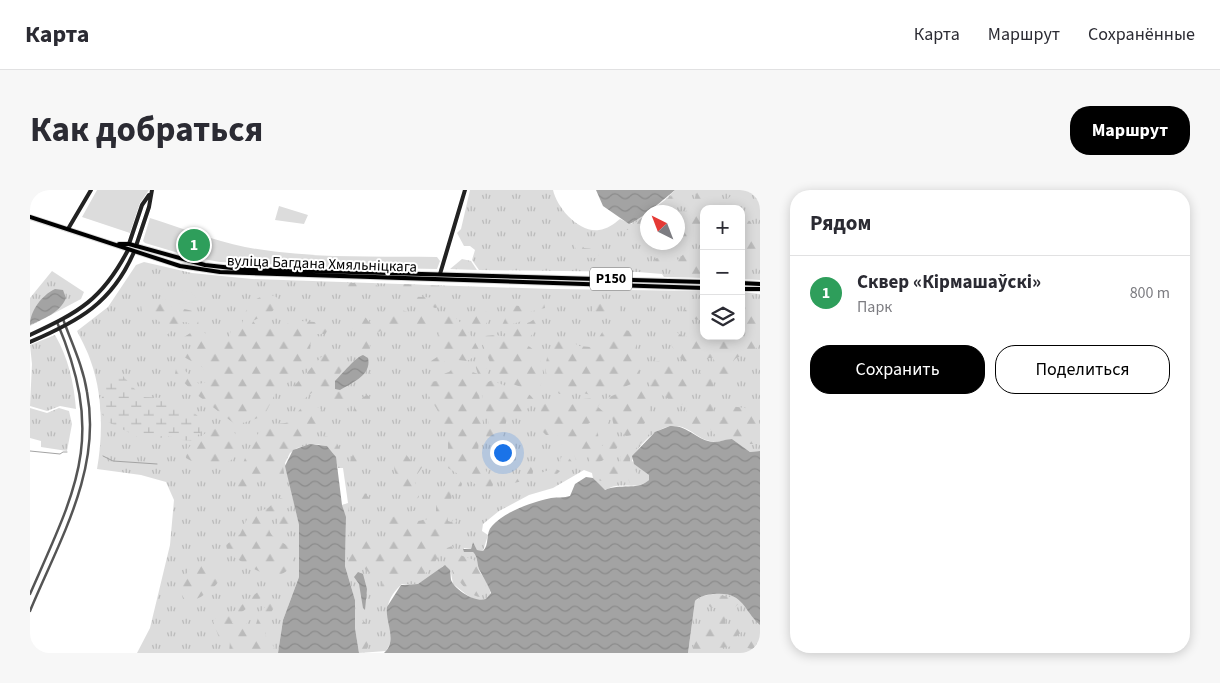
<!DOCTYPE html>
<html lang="ru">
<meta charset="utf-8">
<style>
:root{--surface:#fff;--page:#f7f7f7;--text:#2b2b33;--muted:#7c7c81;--line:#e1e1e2;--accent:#000}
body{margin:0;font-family:"Source Sans 3",sans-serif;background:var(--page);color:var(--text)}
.controls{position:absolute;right:15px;top:15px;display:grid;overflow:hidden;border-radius:10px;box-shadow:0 2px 12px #0003}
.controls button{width:45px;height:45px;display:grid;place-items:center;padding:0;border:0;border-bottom:1px solid var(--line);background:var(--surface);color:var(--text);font:25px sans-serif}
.compass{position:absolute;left:610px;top:15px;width:45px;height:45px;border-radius:50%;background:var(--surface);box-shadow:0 2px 12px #0003;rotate:318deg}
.you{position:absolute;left:472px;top:262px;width:18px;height:18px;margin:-12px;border:4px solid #fff;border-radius:50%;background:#1a73e8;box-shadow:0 0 0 8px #1a73e833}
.badge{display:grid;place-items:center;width:32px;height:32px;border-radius:50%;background:var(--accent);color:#fff;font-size:16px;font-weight:700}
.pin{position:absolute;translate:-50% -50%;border:2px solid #fff;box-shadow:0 1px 5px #0006}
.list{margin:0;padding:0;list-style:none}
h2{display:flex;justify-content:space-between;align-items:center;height:65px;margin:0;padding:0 20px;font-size:21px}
h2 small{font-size:16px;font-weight:400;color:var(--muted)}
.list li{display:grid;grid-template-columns:32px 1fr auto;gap:15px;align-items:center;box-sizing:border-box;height:75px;padding:0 20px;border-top:1px solid var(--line)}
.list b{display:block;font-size:19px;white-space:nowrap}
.list p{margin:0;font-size:16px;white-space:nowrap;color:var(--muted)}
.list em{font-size:16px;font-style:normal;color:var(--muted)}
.actions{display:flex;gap:10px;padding:15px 20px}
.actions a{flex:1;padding:11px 0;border:1px solid var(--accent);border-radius:20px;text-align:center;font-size:18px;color:var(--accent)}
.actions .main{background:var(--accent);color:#fff}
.icon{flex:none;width:28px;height:28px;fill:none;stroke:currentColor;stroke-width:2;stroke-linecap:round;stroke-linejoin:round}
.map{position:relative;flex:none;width:730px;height:463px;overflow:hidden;border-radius:20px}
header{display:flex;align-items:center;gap:30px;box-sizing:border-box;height:70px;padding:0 25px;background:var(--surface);border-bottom:1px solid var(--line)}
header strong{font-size:24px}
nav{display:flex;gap:28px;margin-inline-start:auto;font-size:18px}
.intro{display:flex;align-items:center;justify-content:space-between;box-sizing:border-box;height:120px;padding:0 30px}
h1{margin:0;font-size:35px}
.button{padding:12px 22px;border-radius:20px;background:var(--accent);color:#fff;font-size:18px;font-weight:700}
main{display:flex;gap:30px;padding:0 30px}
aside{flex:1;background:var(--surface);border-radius:20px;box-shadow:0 2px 12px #0003}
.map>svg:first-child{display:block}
</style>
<header>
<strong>Карта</strong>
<nav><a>Карта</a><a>Маршрут</a><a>Сохранённые</a></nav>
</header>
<div class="intro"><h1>Как добраться</h1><a class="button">Маршрут</a></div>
<main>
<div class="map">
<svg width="730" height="463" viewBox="0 0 730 463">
<defs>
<pattern id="grass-tufts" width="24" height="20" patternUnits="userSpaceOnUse" patternTransform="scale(1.25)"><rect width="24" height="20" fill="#dcdcdc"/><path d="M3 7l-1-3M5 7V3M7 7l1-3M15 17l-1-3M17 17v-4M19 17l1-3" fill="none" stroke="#bbb"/></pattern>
<pattern id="forest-firs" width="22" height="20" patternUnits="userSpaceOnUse" patternTransform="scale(1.25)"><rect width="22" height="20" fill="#dcdcdc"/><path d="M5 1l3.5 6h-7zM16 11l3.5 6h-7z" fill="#bbb"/></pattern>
<pattern id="wetland-marsh" width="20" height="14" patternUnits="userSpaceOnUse" patternTransform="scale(1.25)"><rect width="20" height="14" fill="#dcdcdc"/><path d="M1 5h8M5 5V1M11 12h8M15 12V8" fill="none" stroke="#bbb"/></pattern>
<pattern id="water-waves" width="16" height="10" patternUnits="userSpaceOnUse" patternTransform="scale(1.25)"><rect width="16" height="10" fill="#a3a3a3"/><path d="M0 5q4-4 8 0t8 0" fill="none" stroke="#8b8b8b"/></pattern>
</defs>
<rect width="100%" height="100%" fill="#fff"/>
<path fill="url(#grass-tufts)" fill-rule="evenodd" d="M440,0H523C527,18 549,43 569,40C577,39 584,34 590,29L601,34L634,11L645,0H730V90L711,89V19H674V88L634,87L632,84L608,82L449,80L442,70L445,60L440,56H434L427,43L431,39ZM618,22H648V52H618Z
M432,69L441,71L447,80L420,79Z
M114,72L162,83L222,89L521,99L674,101V146H711V102L730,104V261L720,262L702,249C693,249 690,254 680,251C669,249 662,240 652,237C632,231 608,253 602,271L619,285V290C608,299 598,294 586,296C582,296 578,299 574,300L563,288L562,283L554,280L523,298L499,305L469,321L453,334L452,341L458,345L453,361L447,360L443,352L441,359L434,358V362H443C449,368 446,375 450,382C455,390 463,398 459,408C445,416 433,401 423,394L421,383L416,376H413L404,385L388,394H372C341,422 372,438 356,461L329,463L325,438V410L315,376L316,330L312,315L318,313L313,278H308L306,267L297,256L285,254L267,258L260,263L255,273L269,335V387L253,430L248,463H107L120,438L140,355L144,310L136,292L111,285L67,279C73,246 73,205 61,172C58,162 52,151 47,141L78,117L106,75Z
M22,81L54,102L51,109L0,136V108Z
M25,145C38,167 44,193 46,219L30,216L17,221L0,216L2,174L0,155Z
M0,218L17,223L29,218L39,221L42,234L37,261L11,257V251L0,248Z
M690,403L707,407L730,435V463H658L665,411L672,406Z"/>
<path fill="url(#forest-firs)" d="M649,0H663C654,3 654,6 648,12C642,19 626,22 618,22L617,29L604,40H594L595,37L605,33Z
M668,0H677L674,37L659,53L648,54L636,60L630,59L622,53L648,52V30L649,28L648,22L642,21L645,19L654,22L661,18Z
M708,1H711L710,5L701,15L698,14L697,9Z
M716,30L720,31L724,38L730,40V70L721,73L722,65L719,64L711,81V34Z
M545,50H548L554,58L565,59L569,65L565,68L550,67L544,55Z
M665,59L674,61V84L644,85L642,80C645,71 655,60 665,59Z
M636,64L642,68L639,75L632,78L626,76L625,69Z
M307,93H343L349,97L346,98L307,97L304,95Z
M373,94L413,96L416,99L413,101L373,99L371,97Z
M239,104L248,108C245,127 236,123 223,131L226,135L242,137L271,131L297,133L300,138L295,144H281L280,162L277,171L262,189L246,202L236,222L228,228L206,235L166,204L145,184L146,179L151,177L169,194L176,192L180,187L172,177L154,167L162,157L154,147L162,142V136C153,126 145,137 138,144H135L129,131L112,123L111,114L120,111L163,121L167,125L169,137L176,144L174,149L176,153L186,149L198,150L201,141L212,135C216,116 219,110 239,104Z
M657,105L661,106L666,114L674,116V131L651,126V123L658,118L655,107Z
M375,106L409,108L413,112L410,117L405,118L392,112L372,111L371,108Z
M503,112L514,113L515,118L499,122L492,131L476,136L472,135L477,125L478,115L490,116Z
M574,112L589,115L590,122L579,125L562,121L564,116Z
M362,119L372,120L386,125L403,124L406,131L400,135L359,137L342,145L321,138V128L326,122H331L339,132L352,121Z
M454,121L460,123L462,126L455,135H442L436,128L438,122Z
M723,121L730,123V138L711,135V123Z
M419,125C429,126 448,154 450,163L437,171L419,169L401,179L399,176L401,171L410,165L406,158C406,148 412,131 419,125Z
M509,126L512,129L508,138L498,149L492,150L471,142L500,132Z
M579,137L600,141L607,146V154L603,162L610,171L608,191L585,201L578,195L561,205L549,202L529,204C526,198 521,194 518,188C511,175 521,150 535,147L549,156L560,157C570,152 569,141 579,137Z
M642,140L655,147L670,143L676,150L681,146H687L692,152L705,146L722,149L730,146V153L723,163C715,168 704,163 702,176L709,181L707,186L698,192L691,187L686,188L683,193V204L674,207L672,204L676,199C668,190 668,186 673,175L680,179L684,168H677L668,176L662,171L654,172L642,157L639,143Z
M466,145C477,147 490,151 500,157C512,165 518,188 508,199L499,200L469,189L463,180L451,150L454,146Z
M324 157a8 8 0 1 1 16 0a8 8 0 1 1-16 0Z
M297,161L307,168L315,170L317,175L304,190L302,199L307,202L321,198L325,201L324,211L314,222L302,217L292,200L284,201L274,209L266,208L261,204L264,196Z
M640,168L646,172L643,183L655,185L665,194L659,209L650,216C644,215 642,211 637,208C623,199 612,194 621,173Z
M449,171L454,173L458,181L449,204L453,233L449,245L448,265L463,294L462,299L457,301L418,278V244L411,226L394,198L397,192L408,191L413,184L419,182L425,176L448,184L445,175Z
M342,182L345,187L344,191L336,196H331L330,189Z
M463,190C474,199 500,197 505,212L490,225L477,228L473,246L462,255L456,252C455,244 460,235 458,227C455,216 444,195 463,190Z
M605,196H611C612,199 616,202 618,206C625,220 613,245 596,246L584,237L580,218L576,211L577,208Z
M337,205L340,207L338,223L330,226L325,223L324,216L330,209Z
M521,208L541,215L553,209L567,208L571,211L568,217L576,224L579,231L576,236L561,232L555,236L557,242L566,239C574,251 559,263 549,270H546L543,262L532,255L527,245H516L510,239L511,217Z
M670,211L679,212L684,216L681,229L692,230L689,220L693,216C728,218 730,218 730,254H717L695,243L686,246L678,236L669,242C657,237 657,234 656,221Z
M283,214L293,221V230L283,249C272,255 256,256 253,272C252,277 255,282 254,288L234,287L225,293L218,303H209C203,290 223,243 236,236C244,232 252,235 259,232L273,216Z
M648,223L654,227L652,234L628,235L629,231Z
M189,237L202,239L208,248C210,272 195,277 175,274C168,273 162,272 156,268C153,256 178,240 189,237Z
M620,237V243L600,265V272L608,285L606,291L600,293L591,275L590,267L600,251Z
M585,245L590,250C589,261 574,271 565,274L559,272L560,266Z
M294,246C311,248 311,264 313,278H308L303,261L292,252Z
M372,263H375L381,271L393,276L384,289L389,307L381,313L376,311L369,298L372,291C362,283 361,272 372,263Z
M323,264L327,266L328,271L320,281L318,278Z
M482,266H486V270L462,280L464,275Z
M532,266C539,266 543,271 543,277L540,281L534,279L530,270Z
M582,270L587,273L589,288L570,291L566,287L568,280Z
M500,275L503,281L502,289L475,295V290L495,286L497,277Z
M524,278L530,281L526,285L510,290L508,288L511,283Z
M418,287L430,290L432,294L428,308L425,296L421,298C424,307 417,319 418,331L421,332L424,329L427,331L419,338V348C406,363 409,376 390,387L380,383C368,386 366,395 360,404L356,406L352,397L353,387L338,382L331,375L325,351L339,347L349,351L361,343L358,338L351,336L355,329L398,317L400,321L389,327L388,331L404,328L406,323V306L415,295Z
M335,303L343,313L341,320L331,318L325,314L327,306Z
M249,308L257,310L259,317L240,331C235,347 249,349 259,357C262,363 265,370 261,376C246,399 213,372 198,363L196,355L210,344L219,325L238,318Z
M318,314L321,341L318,346L316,344V327L312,315Z
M247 332a8 8 0 1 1 16 0a8 8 0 1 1-16 0Z
M321,351L329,377L324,380L317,373L319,363L318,353Z
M422,356L430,365L444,370C447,381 456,389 456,400L451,407C436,407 419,377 415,363L417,358Z
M177,371L186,374L191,380C192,389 187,395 180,400C141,434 143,375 177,371Z
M235,396L238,399L235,405L205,427L202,433L208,434L216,424L222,423V427L214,437L216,442H221L226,434L230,422L244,408L245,416L237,429L235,445L244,457L243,463H199L200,451L189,448L183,431L188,426L197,427Z
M688,405L706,408L708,414L705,417L682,418L679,416L678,412L672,410L673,407Z
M698,422L700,424L695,431L696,436H703L706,425L713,428L717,433L715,439L707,446L706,449L721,450L729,456V459C721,461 716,456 708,456C699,456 692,459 683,457L671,463H663L665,449L671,438L686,435L689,425Z
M343,425L352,426L355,435L343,432L341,427Z
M332,430L337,434C338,443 342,456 334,463L330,459L327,433Z"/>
<path fill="url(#wetland-marsh)" d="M85,183L93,186L112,207L135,208L152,219L164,222L173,232L172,241L162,251L152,250L139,246L116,251L78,232L71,223L70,217L76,187Z"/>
<path fill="#dcdcdc" d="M67,0H119L110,13L100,43L52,27Z
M249,16L278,25L274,34L245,30Z
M120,28C151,38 183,50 215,57C278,69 343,66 407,67L410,71L407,79L296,77L190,72L162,67L115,53L113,51Z
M135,98L161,102L166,108L165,112L153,114L132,109L129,101Z"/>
<path fill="url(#water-waves)" d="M566,0H645C638,6 606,33 599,34L573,16Z
M25,99L33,100L36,108C30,123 13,129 0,135C0,121 12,105 25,99Z
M333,165L338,168C342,185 322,193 310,200L305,199V191C311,185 327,166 333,165Z
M640,236C656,235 664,247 678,251C690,254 692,249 702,249L720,262L730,261V435C712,418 713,401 683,404C676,405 670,406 665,411L658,463H354C368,450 355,433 357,417L371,395L388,394L415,375L420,380C421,384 420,389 422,392C427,401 446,413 456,409L461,403C458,394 454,389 450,381C446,375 449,368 443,362H434L433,359H441L443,352L447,360L453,361C460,354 455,343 462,336C475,321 503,312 521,308C528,307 534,308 540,306L545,294L556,287L563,288L575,300C590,293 607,301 619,290V285L604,274L602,266L625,242Z
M280,254L297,256L306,267L312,315L316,327L315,376L325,410V438L329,463H248L253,430L269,387V335L255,276L263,260Z
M328,382L333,384L337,399L335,420L333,418L329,394L324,387Z"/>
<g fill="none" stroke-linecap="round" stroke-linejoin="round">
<path stroke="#a3a3a3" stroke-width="1" d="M0,261L30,264L33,262H37
M73,266L83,271L127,274"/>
<g stroke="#dbdbdb" stroke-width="6">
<path id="primary" d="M0,27L150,76L190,82L674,98
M89,54H99L175,75L211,79L674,92
M711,93L730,94
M711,99H730"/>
</g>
<path stroke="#555" stroke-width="2.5" d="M0,404C47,297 76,248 27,132
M0,421C29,351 72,280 57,202C53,176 42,154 33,129
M0,460L3,463"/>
<path stroke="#222" stroke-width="4" d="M38,39L61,0
M99,54L112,15L119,5
M106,56L119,17L122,0
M410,84L435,0
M0,145C49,122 72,110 98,60
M0,152C49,131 82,113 104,62"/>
<use href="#primary" stroke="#000" stroke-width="4"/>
</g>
<g text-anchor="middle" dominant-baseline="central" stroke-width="4" stroke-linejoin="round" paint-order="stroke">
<rect fill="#fff" stroke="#4c4c4c" stroke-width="1" x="560" y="77.5" width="42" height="23" rx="4"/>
<g font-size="14" font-weight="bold" fill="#000">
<text x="581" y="89">Р150</text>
</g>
<g font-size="15" fill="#000" stroke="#fff">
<text transform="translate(292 74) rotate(2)">вуліца Багдана Хмяльніцкага</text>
</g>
</g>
</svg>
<div class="controls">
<button>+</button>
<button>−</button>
<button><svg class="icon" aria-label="layers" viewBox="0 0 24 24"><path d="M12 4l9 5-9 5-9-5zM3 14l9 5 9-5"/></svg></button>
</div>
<svg class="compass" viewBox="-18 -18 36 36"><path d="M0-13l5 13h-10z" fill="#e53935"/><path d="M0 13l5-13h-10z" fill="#7c7c81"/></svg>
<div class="you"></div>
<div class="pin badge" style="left:164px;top:55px;background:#2e9e5b">1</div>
</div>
<aside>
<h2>Рядом<small></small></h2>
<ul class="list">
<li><span class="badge" style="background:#2e9e5b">1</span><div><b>Сквер «Кірмашаўскі»</b><p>Парк</p></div><em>800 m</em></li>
</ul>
<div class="actions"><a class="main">Сохранить</a><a>Поделиться</a></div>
</aside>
</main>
